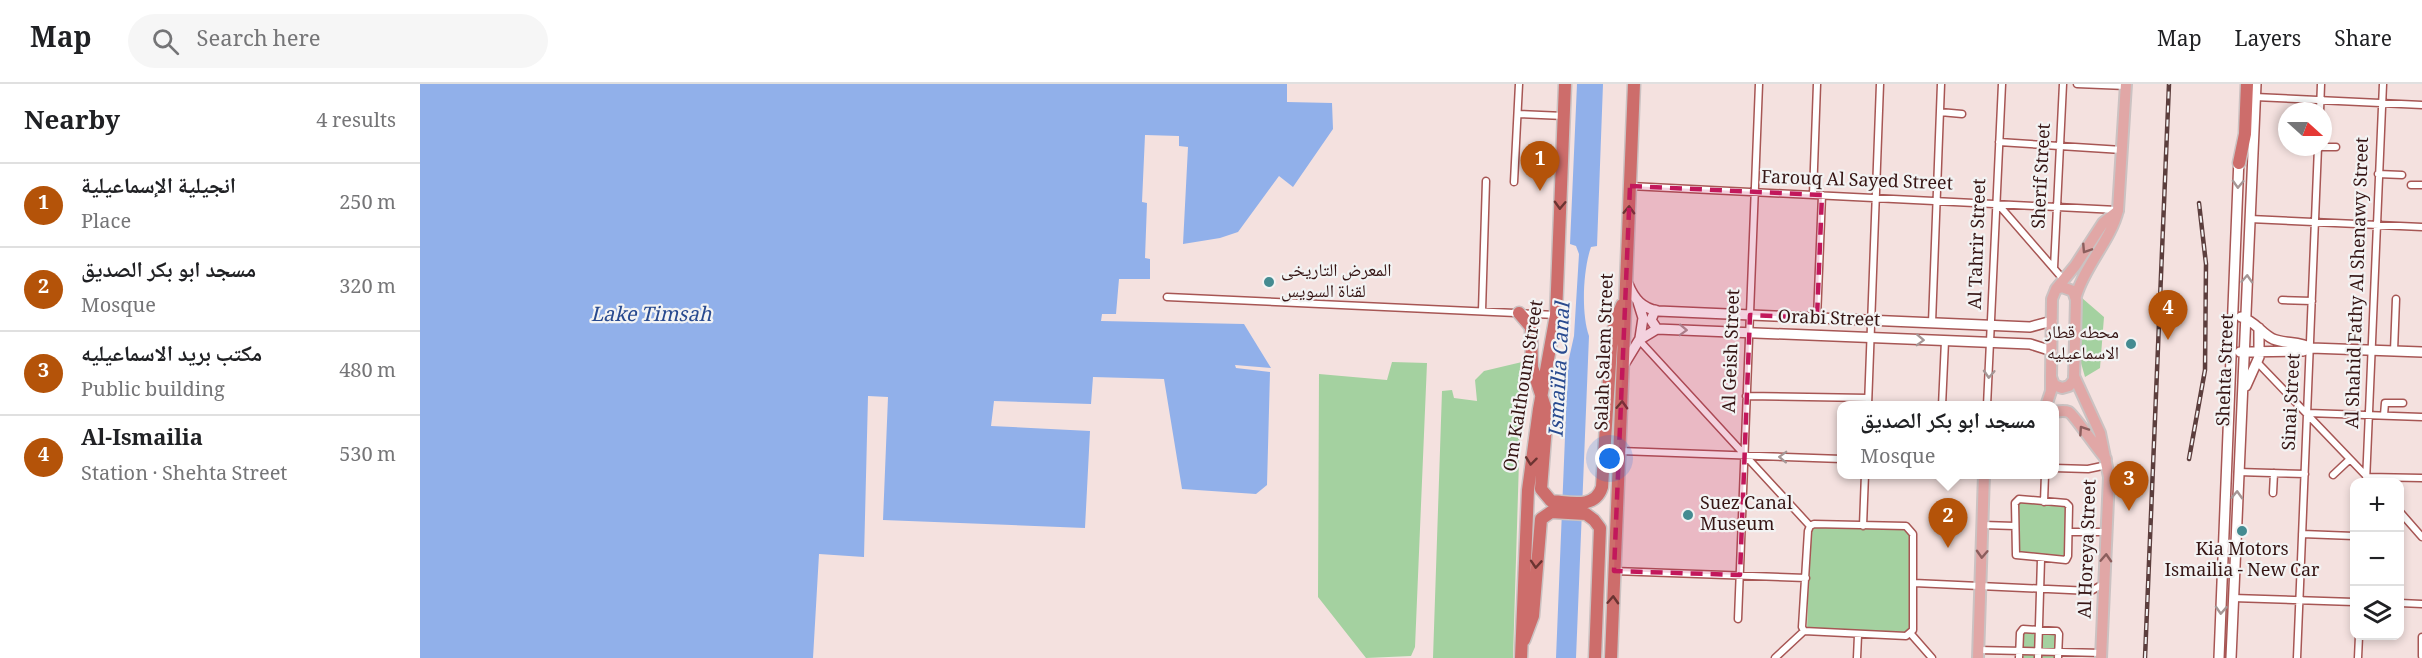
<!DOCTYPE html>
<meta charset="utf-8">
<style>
:root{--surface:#fff;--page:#f6f6f6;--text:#202124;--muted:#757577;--line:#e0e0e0;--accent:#b45309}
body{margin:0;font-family:Georgia,"Noto Naskh Arabic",serif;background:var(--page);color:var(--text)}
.controls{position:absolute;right:18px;bottom:18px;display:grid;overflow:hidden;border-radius:12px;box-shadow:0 3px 9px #0003}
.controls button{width:54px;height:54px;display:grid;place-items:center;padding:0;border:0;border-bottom:2px solid var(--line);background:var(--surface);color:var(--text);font:30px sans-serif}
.compass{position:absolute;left:1858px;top:18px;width:54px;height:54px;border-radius:50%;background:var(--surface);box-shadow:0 3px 9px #0003;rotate:111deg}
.you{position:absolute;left:1190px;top:375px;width:21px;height:21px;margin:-15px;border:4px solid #fff;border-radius:50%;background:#1a73e8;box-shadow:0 0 0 9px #1a73e833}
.badge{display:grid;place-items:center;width:39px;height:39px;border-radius:50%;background:var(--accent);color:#fff;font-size:20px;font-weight:700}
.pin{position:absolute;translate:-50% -50px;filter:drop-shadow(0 2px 3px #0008)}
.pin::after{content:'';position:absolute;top:32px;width:21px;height:18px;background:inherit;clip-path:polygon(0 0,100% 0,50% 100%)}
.popup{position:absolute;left:1417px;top:317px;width:222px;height:78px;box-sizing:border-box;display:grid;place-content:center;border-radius:12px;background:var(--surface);filter:drop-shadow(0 2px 4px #0005);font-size:20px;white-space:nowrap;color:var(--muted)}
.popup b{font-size:22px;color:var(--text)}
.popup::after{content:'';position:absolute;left:50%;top:100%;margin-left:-12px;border:12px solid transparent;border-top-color:var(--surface)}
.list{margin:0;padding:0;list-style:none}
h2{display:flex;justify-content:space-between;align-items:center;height:78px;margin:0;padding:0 24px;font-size:26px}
h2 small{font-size:20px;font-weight:400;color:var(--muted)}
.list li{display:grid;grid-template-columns:39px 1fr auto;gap:18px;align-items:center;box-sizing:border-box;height:84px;padding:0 24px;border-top:2px solid var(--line)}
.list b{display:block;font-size:22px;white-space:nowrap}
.list p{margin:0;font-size:20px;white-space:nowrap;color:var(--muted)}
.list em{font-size:20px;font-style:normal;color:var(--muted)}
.icon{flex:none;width:33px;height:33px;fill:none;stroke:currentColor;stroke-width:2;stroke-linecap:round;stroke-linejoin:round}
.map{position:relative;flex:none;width:2002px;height:574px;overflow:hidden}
header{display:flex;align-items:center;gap:36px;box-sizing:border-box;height:84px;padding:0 30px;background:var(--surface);border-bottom:2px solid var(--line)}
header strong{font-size:28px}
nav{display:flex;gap:33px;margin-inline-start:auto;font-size:21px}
.search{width:420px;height:54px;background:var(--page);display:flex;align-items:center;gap:15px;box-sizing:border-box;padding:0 21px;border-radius:33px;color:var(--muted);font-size:22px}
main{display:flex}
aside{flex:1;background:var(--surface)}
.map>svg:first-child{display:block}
</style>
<header>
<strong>Map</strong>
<div class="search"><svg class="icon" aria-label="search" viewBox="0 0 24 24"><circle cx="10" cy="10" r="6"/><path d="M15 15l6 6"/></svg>Search here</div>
<nav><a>Map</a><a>Layers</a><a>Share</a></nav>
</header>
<main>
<aside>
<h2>Nearby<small>4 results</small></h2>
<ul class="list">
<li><span class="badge">1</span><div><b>انجيلية الإسماعيلية</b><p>Place</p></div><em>250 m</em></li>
<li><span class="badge">2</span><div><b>مسجد ابو بكر الصديق</b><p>Mosque</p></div><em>320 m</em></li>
<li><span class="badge">3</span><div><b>مكتب بريد الاسماعيليه</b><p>Public building</p></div><em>480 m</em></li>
<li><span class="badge">4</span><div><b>Al-Ismailia</b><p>Station · Shehta Street</p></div><em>530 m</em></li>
</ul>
</aside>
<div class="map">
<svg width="2002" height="574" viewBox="0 0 2002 574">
<rect width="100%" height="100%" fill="#f4e1df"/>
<path fill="#a4d1a0" d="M1662,214L1684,233L1680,284L1665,293L1659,272Z
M972,278L1007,279L995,563L991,572L946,574L898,513L899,290L967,296Z
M1102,278L1093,574H1013L1022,307L1032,306L1034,314L1057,317L1055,296L1064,287Z
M1596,417L1648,420V474L1599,473Z
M1390,443L1492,446L1489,548L1387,547Z
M1600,547H1637L1638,574H1599Z"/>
<path fill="#91b0ea" d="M0,0H867V18L912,19L913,45L873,103L859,92L818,148L800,154L763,160L768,63L759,62V52L725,51L722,118L727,119L725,174L730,175V195H699L696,230H682L681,237L824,240L851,284L815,281L816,284L850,288L847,401L836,410L762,405L744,295L673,293L671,320L574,317L571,342L670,347L665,444L463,436L468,313L448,312L444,473L399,470L393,574H0Z
M1157,0H1183L1177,162L1171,163C1163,186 1161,229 1169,252L1156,574H1136L1148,279L1154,252L1159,170L1156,162L1150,160Z"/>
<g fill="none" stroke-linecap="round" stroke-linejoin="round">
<g stroke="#a75654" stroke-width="9">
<path id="street" d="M1657,0L1706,2
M1835,13L2002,21
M1900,27L1901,0
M1520,28L1542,30
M1098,30L1144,32
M1579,58L1702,66
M1903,63H1916
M1958,90L1982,91
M1094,98L1099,0
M1991,101H2002
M1210,102L1697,126
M1393,111L1397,0
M1577,119L1643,195
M1830,135L2002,143
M1634,184L1643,0
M747,213L1136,231
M1862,216L1892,217
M1062,227L1066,97
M1397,234L1402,111
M1512,239L1521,0
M1219,256L1390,442
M1974,267L1976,215
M1837,278L1952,398
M1326,312L1448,314
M1448,322L1460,0
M1522,322L1525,257
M1567,322L1582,0
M1888,329L2002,333
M1964,331L1965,319H1983
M1200,367L1422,375
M1634,384L1668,385L1687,381
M1818,388L1885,390
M1913,391L1930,375
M1947,393L2002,394
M1946,398L1963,0
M1853,409L1854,389
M1599,415L1646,419L1649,422L1648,472L1646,476L1596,471L1595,419Z
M1624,418L1625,390
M1980,428L2002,453
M1394,440L1486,442L1493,450V546L1486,552L1384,547L1382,543L1388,447L1390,442Z
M1563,441L1595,442
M1443,442L1445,390
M1649,448H1688
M1882,450L1934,452
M1194,487L1386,494
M1494,499L1671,507L1685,499
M1813,514L1934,518
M1980,519L2002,520
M1318,535L1339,0
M1491,550L1512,574
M2002,553V572
M1558,566L1682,569
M1355,574L1384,547
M1437,574L1438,551
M1599,574L1600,549L1603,545L1637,547L1639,550L1638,574
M1618,574L1621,475
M1877,574L1898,63
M1938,574L1939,552"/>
</g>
<g stroke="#a75654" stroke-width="12">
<path id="secondary" d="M1208,200C1214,215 1222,224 1238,227L1610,243L1632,237
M1218,218L1223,234L1220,254
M1235,226L1231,236L1237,245
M1821,233C1835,237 1841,249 1853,255C1865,260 1880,257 1891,264L2002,268
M1820,268L1883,267L1891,264
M1205,279L1219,256L1237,245L1610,260L1632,267
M1826,302L1839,273V244
M1799,574L1819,74
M1811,574L1836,0"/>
</g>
<g stroke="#cbc2c2" stroke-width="14">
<path id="primary" d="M1642,203L1653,207L1656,216L1654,296L1649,302L1642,304L1634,301L1631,293L1632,215L1636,205Z
M1636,205L1655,182L1683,139L1698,127
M1656,212C1665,181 1691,156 1698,126L1706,0
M1654,292L1680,349L1689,393L1681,574
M1626,322L1631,307V294
M1634,328C1640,327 1644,326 1649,328C1654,331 1678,366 1686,375
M1558,574L1564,390"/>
</g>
<g stroke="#cbc2c2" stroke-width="15">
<path id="highway" d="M1819,79L1825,50L1827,0
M1099,229L1111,243L1112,283L1127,329L1121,405L1131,417C1149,418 1175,426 1182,403L1191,263L1195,238L1202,221
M1104,556L1113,532L1121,435L1131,428L1166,430L1174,436L1180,444L1175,574
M1101,574L1108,406L1119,325L1136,231L1145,0
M1191,574L1214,0"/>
</g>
<use href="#street" stroke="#fff" stroke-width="6"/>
<use href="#secondary" stroke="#fff" stroke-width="9"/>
<use href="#primary" stroke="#e1a7a6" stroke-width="10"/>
<use href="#highway" stroke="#cd6d6b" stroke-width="12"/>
<g stroke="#5c3e3d" stroke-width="4.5">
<path id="rail" d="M1769,375L1785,286L1786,180L1779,119
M1725,574L1749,0"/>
</g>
<use href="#rail" stroke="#f3f3f3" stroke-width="2" stroke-dasharray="7" stroke-linecap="butt"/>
</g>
<defs><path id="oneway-chevron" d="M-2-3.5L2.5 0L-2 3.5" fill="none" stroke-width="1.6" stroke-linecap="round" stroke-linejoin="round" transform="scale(1.5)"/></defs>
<g stroke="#a59695">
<use href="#oneway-chevron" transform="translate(1818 100) rotate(92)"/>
<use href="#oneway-chevron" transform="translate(1827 195) rotate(-87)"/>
<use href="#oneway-chevron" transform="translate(1263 246) rotate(2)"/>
<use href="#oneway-chevron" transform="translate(1500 256) rotate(2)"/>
<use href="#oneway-chevron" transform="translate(1569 290) rotate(93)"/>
<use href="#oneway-chevron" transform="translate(1363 373) rotate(-178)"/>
<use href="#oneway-chevron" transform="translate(1817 411) rotate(-88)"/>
<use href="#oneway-chevron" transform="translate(1801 526) rotate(93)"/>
</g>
<g stroke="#6b3432">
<use href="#oneway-chevron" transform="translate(1140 121) rotate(92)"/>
<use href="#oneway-chevron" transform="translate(1209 126) rotate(-88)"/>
<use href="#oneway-chevron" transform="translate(1202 321) rotate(-88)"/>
<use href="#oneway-chevron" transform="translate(1111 377) rotate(97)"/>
<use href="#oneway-chevron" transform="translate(1116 480) rotate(94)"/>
<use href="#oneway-chevron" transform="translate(1193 516) rotate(-87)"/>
</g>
<g stroke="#8c5e5d">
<use href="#oneway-chevron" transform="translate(1666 165) rotate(123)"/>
<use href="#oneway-chevron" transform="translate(1663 346) rotate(-124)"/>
<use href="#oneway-chevron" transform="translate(1562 470) rotate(93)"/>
<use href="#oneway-chevron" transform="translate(1686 474) rotate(-87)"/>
</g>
<path fill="#c2185b" fill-opacity="0.2" stroke="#c2185b" stroke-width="4.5" stroke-dasharray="12 8" stroke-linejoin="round" d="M1210,102L1402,111L1397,234L1330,231L1320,491L1194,487Z"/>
<g fill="#448b91" stroke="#f3f3f3" stroke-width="2">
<circle cx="849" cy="198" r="6"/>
<circle cx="1711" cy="260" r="6"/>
<circle cx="1268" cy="431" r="6"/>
<circle cx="1822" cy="447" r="6"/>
</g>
<g text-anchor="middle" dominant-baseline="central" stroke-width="4.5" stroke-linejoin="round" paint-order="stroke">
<g font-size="18" fill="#361514" stroke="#f3f3f3">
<text transform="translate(1623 92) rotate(-87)">Sherif Street</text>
<text transform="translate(1437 98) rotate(2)">Farouq Al Sayed Street</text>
<text transform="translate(1559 160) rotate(-88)">Al Tahrir Street</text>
<text transform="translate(1939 199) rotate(-88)">Al Shahid Fathy Al Shenawy Street</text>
<text transform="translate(1409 236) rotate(2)">Orabi Street</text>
<text transform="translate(1313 267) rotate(-88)">Al Geish Street</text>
<text transform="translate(1186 268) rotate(-88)">Salah Salem Street</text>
<text transform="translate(1807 286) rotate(-88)">Shehta Street</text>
<text transform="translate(1105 302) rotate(-81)">Om Kalthoum Street</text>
<text transform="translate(1873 318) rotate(-87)">Sinai Street</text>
<text transform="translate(1669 465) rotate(-88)">Al Horeya Street</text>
</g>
<g font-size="18" fill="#361514" stroke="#f3f3f3" text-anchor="start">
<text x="861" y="188">المعرض التاريخى<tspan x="861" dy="21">لقناة السويس</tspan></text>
<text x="1699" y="250" text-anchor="end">محطه قطار<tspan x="1699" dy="21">الاسماعيليه</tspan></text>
<text x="1280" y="421">Suez Canal<tspan x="1280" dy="21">Museum</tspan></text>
<text x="1822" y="467" text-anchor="middle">Kia Motors<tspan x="1822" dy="21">Ismailia - New Car</tspan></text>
</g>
<g font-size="20" font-style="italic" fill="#284a8f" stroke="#f3f3f3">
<text x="231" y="233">Lake Timsah</text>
<text transform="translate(1142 286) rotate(-87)">Ismaïlia Canal</text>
</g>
</g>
</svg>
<div class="controls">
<button>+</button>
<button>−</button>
<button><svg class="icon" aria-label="layers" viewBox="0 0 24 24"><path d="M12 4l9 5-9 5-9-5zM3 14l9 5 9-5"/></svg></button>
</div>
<svg class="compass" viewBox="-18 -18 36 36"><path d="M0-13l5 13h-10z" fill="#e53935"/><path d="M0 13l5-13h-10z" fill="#757577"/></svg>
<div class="you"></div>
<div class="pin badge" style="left:1120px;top:107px">1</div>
<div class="pin badge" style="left:1528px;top:464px">2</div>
<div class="popup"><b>مسجد ابو بكر الصديق</b>Mosque</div>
<div class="pin badge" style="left:1709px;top:427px">3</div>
<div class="pin badge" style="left:1748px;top:256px">4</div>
</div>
</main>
